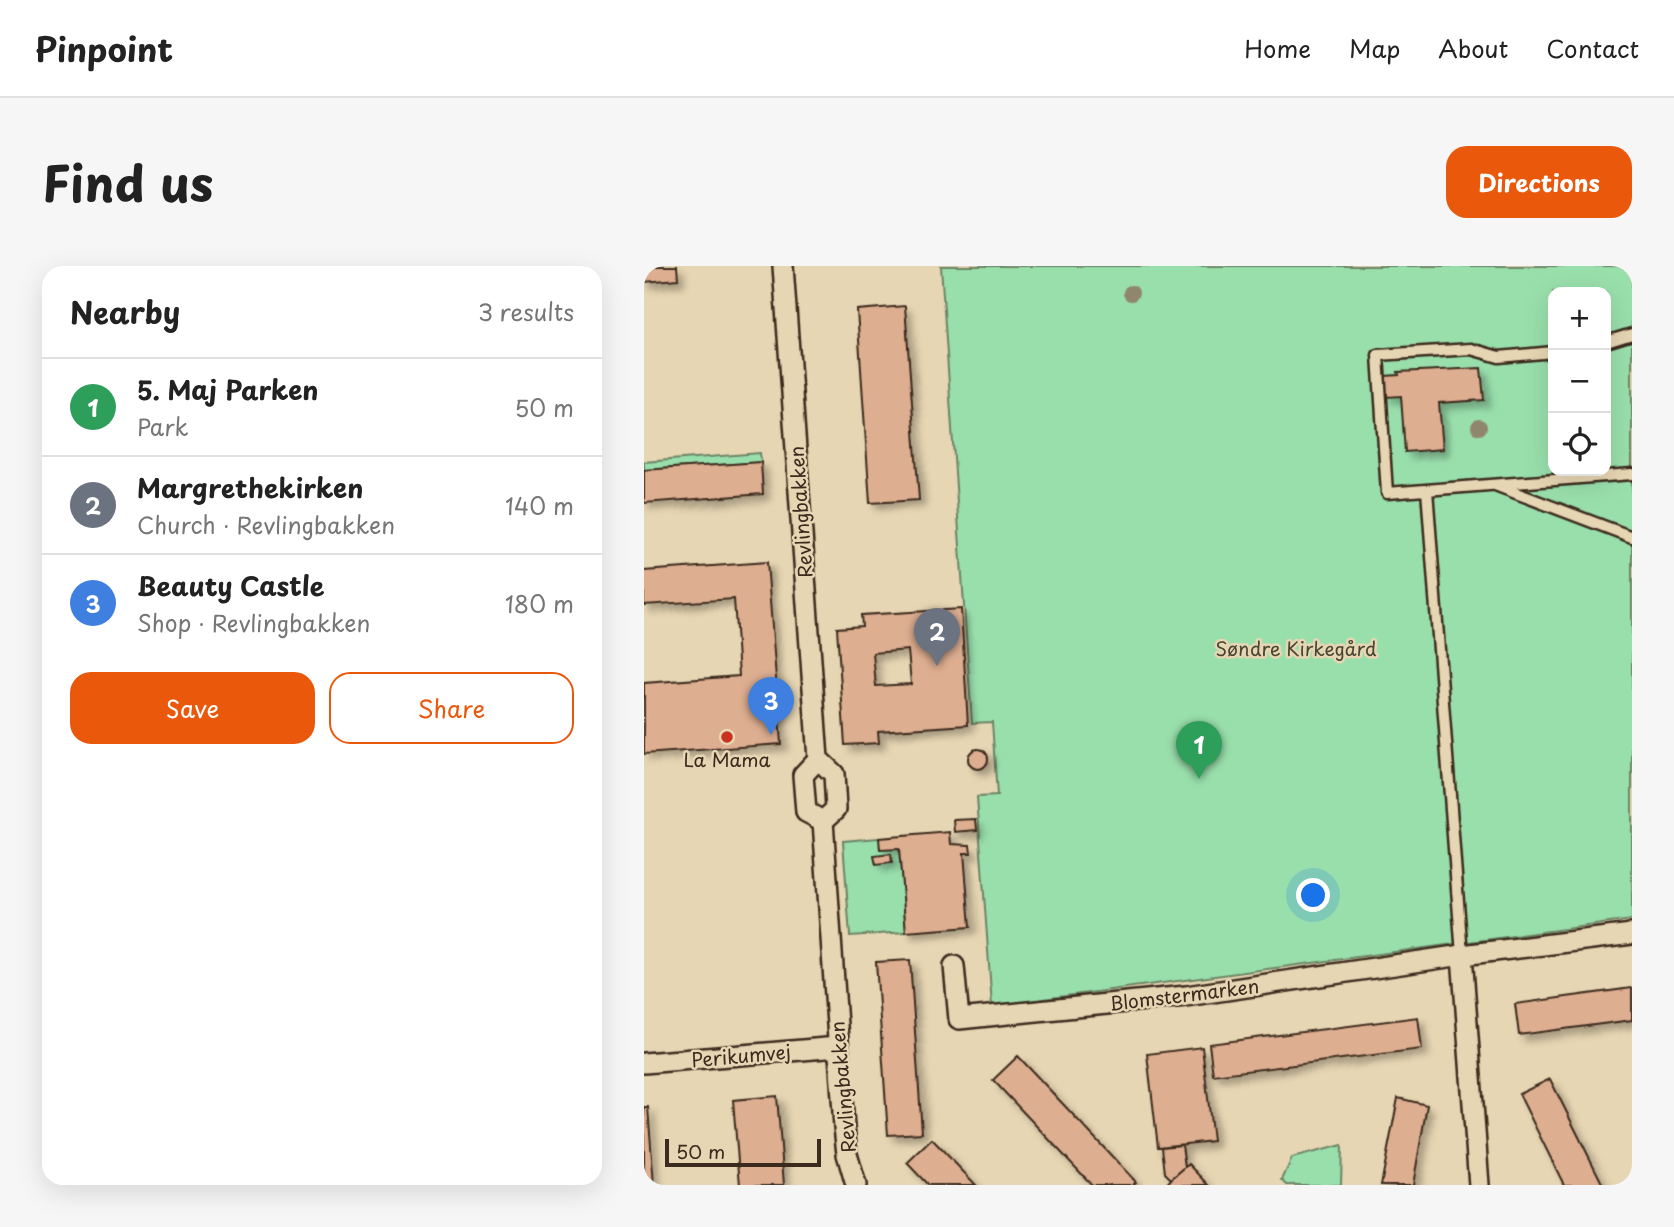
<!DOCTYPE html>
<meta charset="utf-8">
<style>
:root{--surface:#fff;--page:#f6f6f6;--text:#222;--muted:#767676;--line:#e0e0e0;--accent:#ea580c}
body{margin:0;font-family:"Playpen Sans",sans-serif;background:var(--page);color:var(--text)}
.controls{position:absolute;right:21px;top:21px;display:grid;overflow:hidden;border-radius:14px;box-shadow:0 7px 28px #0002}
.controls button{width:63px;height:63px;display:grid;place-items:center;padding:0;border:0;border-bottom:2px solid var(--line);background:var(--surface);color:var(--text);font:35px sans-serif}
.scale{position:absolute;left:21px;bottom:18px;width:156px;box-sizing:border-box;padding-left:7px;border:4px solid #3b2a1e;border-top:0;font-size:19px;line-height:24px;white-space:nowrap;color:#3b2a1e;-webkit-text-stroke:5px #e7d6b3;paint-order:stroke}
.you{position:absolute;left:670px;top:630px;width:24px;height:24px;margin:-18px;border:5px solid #fff;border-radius:50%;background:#1a73e8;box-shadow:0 0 0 10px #1a73e833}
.badge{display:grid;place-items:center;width:46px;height:46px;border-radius:50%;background:var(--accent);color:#fff;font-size:23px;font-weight:700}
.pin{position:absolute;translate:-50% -58px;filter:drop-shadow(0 2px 4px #0008)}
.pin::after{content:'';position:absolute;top:37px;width:24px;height:21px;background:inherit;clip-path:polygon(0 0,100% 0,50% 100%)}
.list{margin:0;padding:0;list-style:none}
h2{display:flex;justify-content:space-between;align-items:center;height:91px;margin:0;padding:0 28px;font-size:30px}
h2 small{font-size:23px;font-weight:400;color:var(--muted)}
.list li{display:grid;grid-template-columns:46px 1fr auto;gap:21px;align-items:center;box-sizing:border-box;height:98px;padding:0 28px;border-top:2px solid var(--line)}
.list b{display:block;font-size:26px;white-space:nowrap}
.list p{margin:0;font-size:23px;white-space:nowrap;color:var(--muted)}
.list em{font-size:23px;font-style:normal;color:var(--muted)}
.actions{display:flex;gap:14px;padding:21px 28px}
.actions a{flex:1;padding:16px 0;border:2px solid var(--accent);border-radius:21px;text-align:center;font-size:24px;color:var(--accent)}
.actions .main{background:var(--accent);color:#fff}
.icon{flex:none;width:38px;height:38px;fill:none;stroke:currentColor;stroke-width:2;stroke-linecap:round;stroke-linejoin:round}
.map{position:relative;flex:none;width:988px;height:919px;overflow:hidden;border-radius:21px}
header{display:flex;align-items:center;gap:42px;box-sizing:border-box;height:98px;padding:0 35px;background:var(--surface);border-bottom:2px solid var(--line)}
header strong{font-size:33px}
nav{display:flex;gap:38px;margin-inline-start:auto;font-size:24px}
.intro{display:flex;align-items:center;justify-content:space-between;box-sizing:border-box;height:168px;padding:0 42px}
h1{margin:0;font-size:49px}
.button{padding:18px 32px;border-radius:21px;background:var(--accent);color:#fff;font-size:24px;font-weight:700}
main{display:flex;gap:42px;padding:0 42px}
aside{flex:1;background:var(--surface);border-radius:21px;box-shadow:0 7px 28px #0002}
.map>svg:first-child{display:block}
</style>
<header>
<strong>Pinpoint</strong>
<nav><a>Home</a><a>Map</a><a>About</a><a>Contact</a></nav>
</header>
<div class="intro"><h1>Find us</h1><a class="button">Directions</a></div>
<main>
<aside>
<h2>Nearby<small>3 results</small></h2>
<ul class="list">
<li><span class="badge" style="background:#2e9e5b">1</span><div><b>5. Maj Parken</b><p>Park</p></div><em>50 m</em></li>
<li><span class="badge" style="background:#6b7280">2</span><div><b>Margrethekirken</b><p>Church · Revlingbakken</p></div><em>140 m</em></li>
<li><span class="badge" style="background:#3f7fe0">3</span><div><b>Beauty Castle</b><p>Shop · Revlingbakken</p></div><em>180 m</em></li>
</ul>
<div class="actions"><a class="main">Save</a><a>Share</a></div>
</aside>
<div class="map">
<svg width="988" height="919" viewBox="0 0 988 919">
<defs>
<filter id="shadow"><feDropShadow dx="6" dy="6" stdDeviation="3.5" flood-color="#0004"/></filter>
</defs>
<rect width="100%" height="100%" fill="#e7d6b3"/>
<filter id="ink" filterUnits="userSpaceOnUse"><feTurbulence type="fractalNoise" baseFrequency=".0143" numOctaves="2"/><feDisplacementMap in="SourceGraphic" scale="14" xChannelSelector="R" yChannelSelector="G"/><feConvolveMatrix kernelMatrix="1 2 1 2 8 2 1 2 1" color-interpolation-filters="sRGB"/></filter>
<g filter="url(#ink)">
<path fill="#99dfac" stroke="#6a8465" stroke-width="2" fill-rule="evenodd" d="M297,0H988V654L348,740L333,531L353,530L348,456L328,457ZM909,26H962V205H909Z
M116,187L117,196L0,204V196Z
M235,572L255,583L262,666L206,670L199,575Z
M698,879L697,919H643L638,914L648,892Z"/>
<path fill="#deae90" stroke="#3b2a1e" stroke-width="2" fill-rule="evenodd" filter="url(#shadow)" d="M0,0H33L34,13L0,16Z
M261,40L275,234L226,237L213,44Z
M837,102L840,134L795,137L799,183L761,186L757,130L742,131L741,110L755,109L754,106Z
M117,196L119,228L0,237V204Z
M123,296L137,478L0,488V417L95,410L90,333L0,339V305Z
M317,343L324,459L234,465L235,477L201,479L193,362L218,360L217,349ZM264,384L267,418L232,420L229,387Z
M324 493a10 10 0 1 1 20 0a10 10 0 1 1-20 0Z
M332,553L333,564L311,566L310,554Z
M306,566L307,578L326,579L327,587H320L326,661L262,666L255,583L236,584L235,572Z
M247,588L248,597L232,599L230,590Z
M266,694L278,867L244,869L232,696Z
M988,722V754L875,769L871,738Z
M774,751L778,783L569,809L565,778Z
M558,781L569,875L514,881L503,788Z
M374,790L492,916L489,919H448L349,814Z
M906,813L959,919H920L875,828Z
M133,830L140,919H96L89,834Z
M754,832L783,839L769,919H737Z
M0,841H4L10,919H0Z
M288,873L332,919H284L263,897Z
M538,879L541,901L527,913L521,907L518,881Z
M545,898L565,919H522L527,913Z"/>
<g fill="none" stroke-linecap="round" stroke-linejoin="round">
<g stroke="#3b2a1e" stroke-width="15">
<path id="service" d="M962,76L988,68
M909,86L855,91L827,83L734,89L743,227L988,208
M851,219L988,271
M783,224L818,689"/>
</g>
<g stroke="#3b2a1e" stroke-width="24">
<path id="minor" d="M139,0L174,493L190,508L192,543L179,555
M174,493L159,509L162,546L179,555
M179,555L200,861L203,888L212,919
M818,689L835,919
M310,700L315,753L542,730L818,689L988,668
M0,797L194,781"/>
</g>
<use href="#service" stroke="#e7d6b3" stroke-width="10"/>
<use href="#minor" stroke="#e7d6b3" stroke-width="19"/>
</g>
<g fill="#90866d">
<circle cx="487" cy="27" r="8"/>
<circle cx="835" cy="161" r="8"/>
</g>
</g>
<circle fill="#c8321e" stroke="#e7d6b3" stroke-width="2.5" cx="83" cy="471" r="7"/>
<g text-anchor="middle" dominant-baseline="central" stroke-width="5" stroke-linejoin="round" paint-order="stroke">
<g font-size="19" fill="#3b2a1e" stroke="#e7d6b3">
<text transform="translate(156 246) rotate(-94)">Revlingbakken</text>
<text transform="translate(540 728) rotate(-7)">Blomstermarken</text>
<text transform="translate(97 789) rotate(-5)">Perikumvej</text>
<text transform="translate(198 821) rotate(-95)">Revlingbakken</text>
</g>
<g font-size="19" fill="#494533" stroke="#e7d6b3">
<text x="652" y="382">Søndre Kirkegård</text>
</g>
<g font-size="19" fill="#3b2a1e" stroke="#e7d6b3">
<text x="83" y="493">La Mama</text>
</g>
</g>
</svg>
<div class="controls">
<button>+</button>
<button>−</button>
<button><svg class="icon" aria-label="locate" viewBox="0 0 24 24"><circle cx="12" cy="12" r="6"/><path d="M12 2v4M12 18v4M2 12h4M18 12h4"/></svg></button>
</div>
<div class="scale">50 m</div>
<div class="you"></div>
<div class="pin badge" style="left:555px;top:513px;background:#2e9e5b">1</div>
<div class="pin badge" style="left:293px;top:400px;background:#6b7280">2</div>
<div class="pin badge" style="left:127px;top:469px;background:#3f7fe0">3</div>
</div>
</main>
